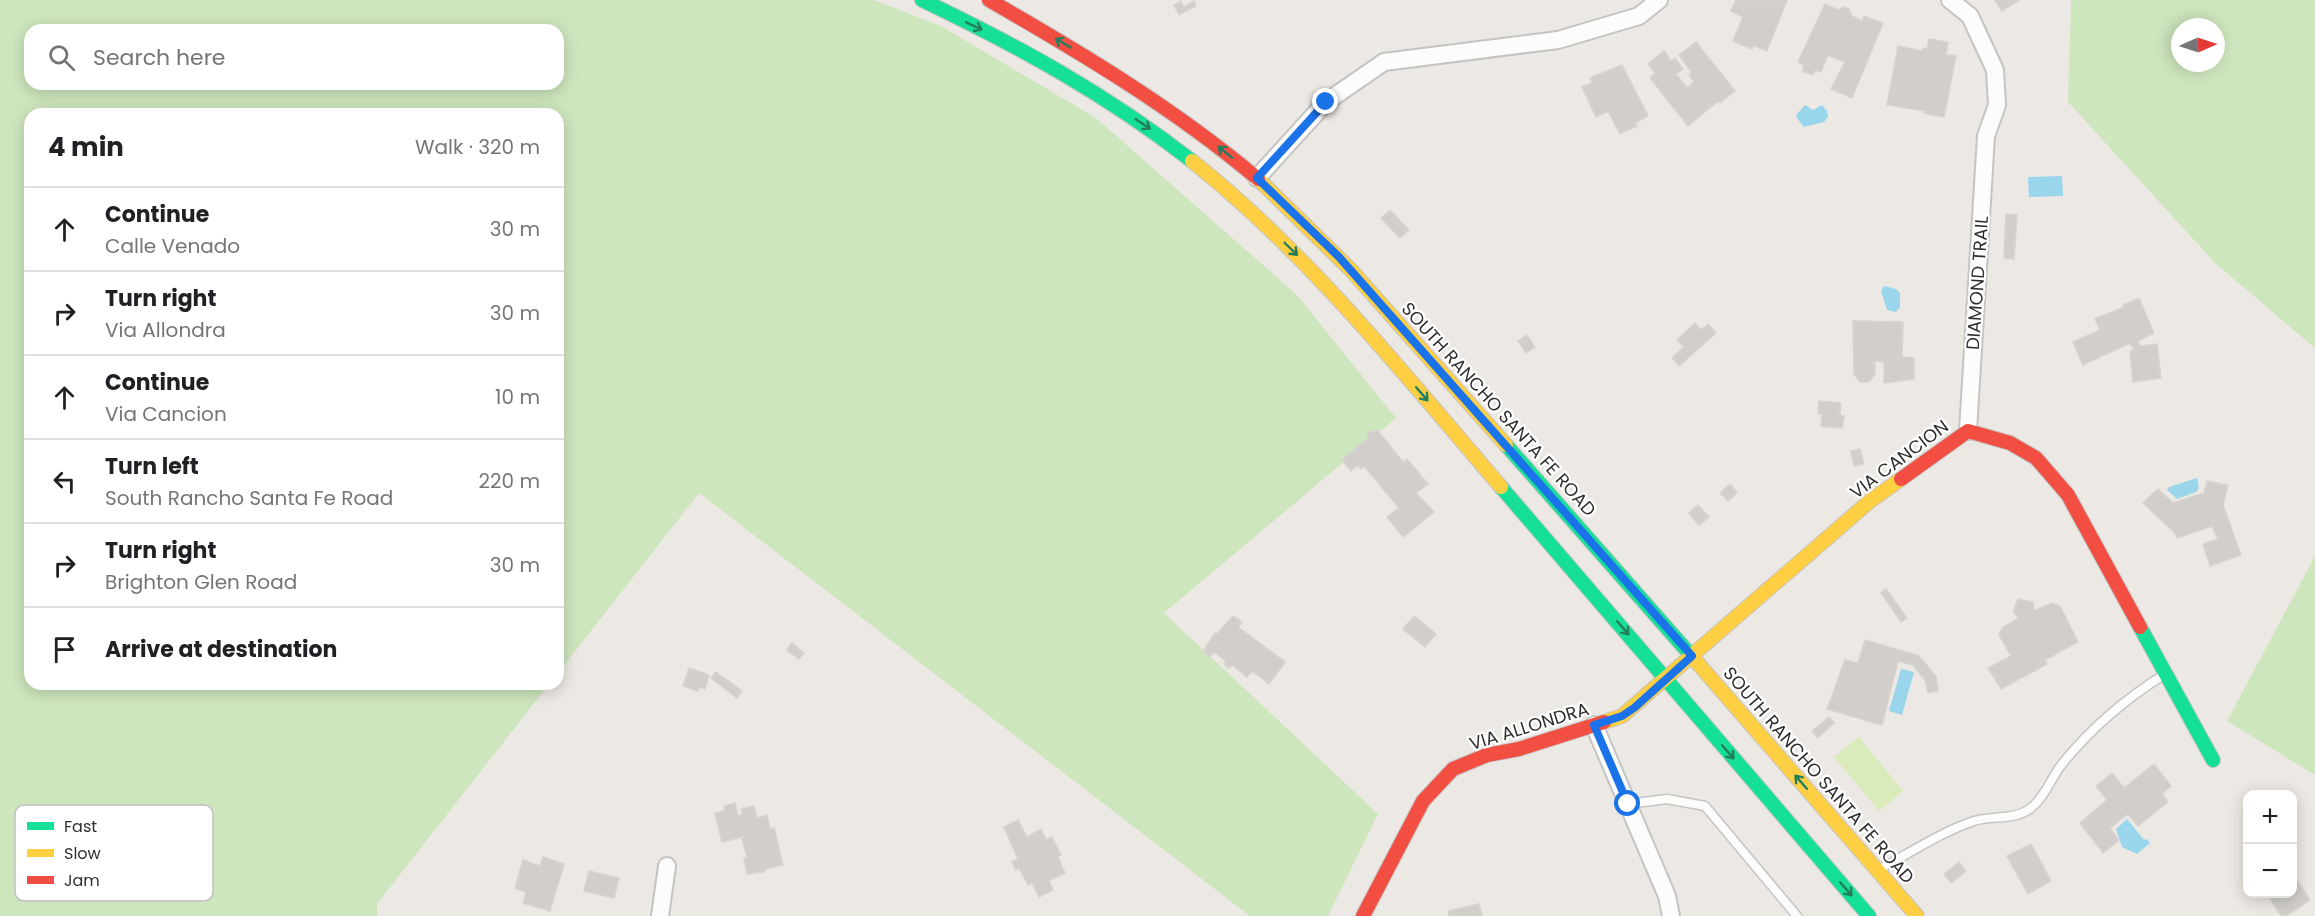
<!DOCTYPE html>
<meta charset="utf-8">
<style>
:root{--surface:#fff;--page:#f6f6f6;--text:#202124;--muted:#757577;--line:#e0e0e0}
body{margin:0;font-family:Poppins,sans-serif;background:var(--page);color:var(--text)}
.controls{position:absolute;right:18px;bottom:18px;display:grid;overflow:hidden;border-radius:12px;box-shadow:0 3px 15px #0003}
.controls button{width:54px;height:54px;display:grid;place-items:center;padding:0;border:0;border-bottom:2px solid var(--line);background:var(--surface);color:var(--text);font:30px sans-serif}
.compass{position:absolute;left:2171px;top:18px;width:54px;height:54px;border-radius:50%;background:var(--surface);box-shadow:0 3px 15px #0003;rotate:87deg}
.stop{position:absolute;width:18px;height:18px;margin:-14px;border:4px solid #1a73e8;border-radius:50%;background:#fff}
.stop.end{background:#1a73e8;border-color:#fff;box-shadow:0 2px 6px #0008}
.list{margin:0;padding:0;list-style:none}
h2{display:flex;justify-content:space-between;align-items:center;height:78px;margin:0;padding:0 24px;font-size:26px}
h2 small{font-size:20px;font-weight:400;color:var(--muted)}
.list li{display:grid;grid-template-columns:39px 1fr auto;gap:18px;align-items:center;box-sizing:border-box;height:84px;padding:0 24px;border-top:2px solid var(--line)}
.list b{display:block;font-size:22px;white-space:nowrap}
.list p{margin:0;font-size:20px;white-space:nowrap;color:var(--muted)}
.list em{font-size:20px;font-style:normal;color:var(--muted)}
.icon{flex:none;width:33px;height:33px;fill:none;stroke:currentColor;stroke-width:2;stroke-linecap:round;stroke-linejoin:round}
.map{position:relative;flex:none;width:2315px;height:916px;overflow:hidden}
.search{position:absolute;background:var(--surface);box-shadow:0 3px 15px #0003;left:24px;top:24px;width:540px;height:66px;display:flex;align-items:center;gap:15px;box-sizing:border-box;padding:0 21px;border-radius:18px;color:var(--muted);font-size:22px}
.panel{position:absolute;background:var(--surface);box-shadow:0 3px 15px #0003;left:24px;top:108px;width:540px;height:582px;border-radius:18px}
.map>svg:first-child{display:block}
</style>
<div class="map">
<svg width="2315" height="916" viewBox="0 0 2315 916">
<rect width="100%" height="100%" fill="#ece8e4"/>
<path fill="#cee6be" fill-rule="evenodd" d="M0,0H874L941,26L1096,118L1297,295L1396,418L1164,613L1378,814L1328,916H1250L699,493L558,673V114H30V684H549L377,904V916H0ZM30,30H558V84H30Z
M2071,0H2315V348L2216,264L2068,102ZM2180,27H2216V63H2180Z
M2315,556V775L2227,721Z"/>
<path fill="#d9eabb" d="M1859,737L1903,791L1879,811L1834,757Z"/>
<path fill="#99d6ec" d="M1805,105L1813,110L1822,105L1827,111L1828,117L1824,122L1804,127L1799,121L1796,115Z
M2062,176L2063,196L2029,197L2028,177Z
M1884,286L1896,289L1900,293V307L1896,312L1887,310L1881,291Z
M2197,478L2199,488L2196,492L2177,499L2167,490L2169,487Z
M1901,669L1914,672L1902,715L1889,711Z
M2127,819L2144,840L2147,839L2150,843L2137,854L2122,847L2116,829Z"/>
<path fill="#d1cecb" stroke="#d7d4d0" stroke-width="1.5" d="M1736,0H1787L1767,51L1753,45L1752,49L1733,41L1743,17L1731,11Z
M1995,0H2019L2002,11Z
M1181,1L1184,7L1194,1L1196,6L1179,15L1174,5Z
M1825,4L1838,10L1844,7L1849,9L1852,16L1862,21L1864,16L1883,23L1852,98L1831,89L1845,62L1828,55L1821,72L1815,70L1813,75L1802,71L1804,65L1798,62Z
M1929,39L1948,42L1946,55L1956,56L1944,117L1924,113L1925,111L1887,105L1898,46L1922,51L1923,48L1927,49Z
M1696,42L1735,91L1720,103L1718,101L1688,126L1650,78L1655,73L1648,64L1664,51L1671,61L1675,58L1683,69L1676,74L1687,88L1694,82L1689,75L1692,73L1679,55Z
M1622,65L1648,116L1635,123L1637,126L1620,134L1608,111L1596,117L1582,87L1592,83L1590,78Z
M1390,210L1409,230L1400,238L1381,218Z
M2006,214L2017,215L2014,259L2004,258Z
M2139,298L2154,333L2138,341L2140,346L2157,344L2161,378L2133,382L2130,352L2134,350L2130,343L2083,365L2073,342L2100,330L2095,319L2124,307L2123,305Z
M1853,321L1903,322L1902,357L1914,358V379L1884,383V362L1875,361V374L1869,382H1860L1854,374Z
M1695,323L1701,330L1708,324L1716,333L1679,366L1672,358L1684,347L1677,340Z
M1527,335L1535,347L1526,353L1518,341Z
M1819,401L1841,403L1840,415L1844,416L1842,428L1821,426L1822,414H1818Z
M1372,431H1378L1403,462L1407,459L1428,484L1416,493L1434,512L1403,537L1387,517L1399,508L1364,466L1361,469L1358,465L1351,471L1342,460L1368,438V434Z
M1860,449L1864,464L1854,466L1851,451Z
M2207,481L2228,485L2223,505L2241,555L2210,566L2203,544L2218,539L2212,526L2177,538L2175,533L2143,503L2158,489L2173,503L2204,493Z
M1730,484L1737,493L1728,501L1720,493Z
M1698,505L1709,517L1699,525L1689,513Z
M1886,589L1907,618L1901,622L1881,593Z
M2018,599L2033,602L2034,611L2052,603L2060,606L2078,642L2045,660L2047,664L2001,689L1988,668L2011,656L1999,635L2003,627L2019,618L2013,612Z
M1233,616L1242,622L1238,627L1285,662L1269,684L1252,671L1247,677L1232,665L1229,668L1224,664L1226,661L1214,652L1210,657L1203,651L1215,633L1217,634Z
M1414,616L1436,634L1425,647L1403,629Z
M1865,640L1919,656L1936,676L1938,691L1928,693L1925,680L1913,665L1898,661L1882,725L1827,709L1845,660L1858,663Z
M792,643L804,653L799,659L787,650Z
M689,668L709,675L705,689L699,687L698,691L683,686Z
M716,672L742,691L737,698L711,678Z
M1829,717L1834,723L1818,738L1812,731Z
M2154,764L2171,786L2162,794L2168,802L2138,826L2128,814L2110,828L2119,840L2103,853L2080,823L2107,800L2096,786L2112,773L2124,788Z
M735,803L738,816L743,814L741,809L754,806L757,818L767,815L770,829L774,828L783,865L768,868L763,872L747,874L744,858L747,857L742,839L745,838V836L722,842L715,813L725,811L724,806Z
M1018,820L1027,837L1041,829L1046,840L1052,837L1061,855L1058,857L1065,873L1049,881L1053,890L1039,897L1032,883L1028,885L1019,868L1016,870L1012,862L1018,859L1004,827Z
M2031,844L2051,881L2028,894L2007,856Z
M543,857L564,864L550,911L523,903L526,892L515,888L523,860L540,866Z
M1959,862L1966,871L1951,883L1944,874Z
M589,871L619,878L614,898L584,891Z
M2292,872L2310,900L2286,916H2281L2267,894H2292Z
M1479,904L1482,916H1449L1448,911Z"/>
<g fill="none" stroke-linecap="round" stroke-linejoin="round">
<g stroke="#c5c4c5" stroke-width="11">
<path id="lane" d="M1628,804L1667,799L1705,806L1797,916
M1880,869C1910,853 1941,832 1974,821C1993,815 2014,821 2031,808C2045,797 2051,778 2062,764C2092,727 2125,699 2165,674"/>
</g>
<g stroke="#c5c4c5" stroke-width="20">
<path id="street" d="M1950,0L1970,16L1995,70L1997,105L1986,136L1968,431
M1257,178L1326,102L1384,62L1558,40L1639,16L1659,0
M1594,725L1667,896L1671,916
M660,916L667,866"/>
</g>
<g stroke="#c5c4c5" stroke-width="16">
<path id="fast" d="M922,0C1020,47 1106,94 1192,161
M1506,445L1695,660
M1501,487L1869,916
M2140,627L2213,760"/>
</g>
<g stroke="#c5c4c5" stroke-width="16">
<path id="slow" d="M1192,161C1310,255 1404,374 1501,487
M1258,179L1350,269L1506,445
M1695,660L1917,916
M1604,722L1622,716L1870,501L1901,479"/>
</g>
<g stroke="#c5c4c5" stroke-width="16">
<path id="jam" d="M989,0C1083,54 1175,109 1258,179
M1901,479L1968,431L2010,443L2036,458L2068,495L2140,627
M1363,916L1423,801L1453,769L1487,755L1519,749L1604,722"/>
</g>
<use href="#lane" stroke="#fcfcfb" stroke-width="8"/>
<use href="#street" stroke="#fcfcfb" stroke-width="16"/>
<use href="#fast" stroke="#16e098" stroke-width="14"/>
<use href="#slow" stroke="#ffcf43" stroke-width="14"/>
<use href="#jam" stroke="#f24e42" stroke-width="14"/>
</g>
<defs><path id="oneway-shaft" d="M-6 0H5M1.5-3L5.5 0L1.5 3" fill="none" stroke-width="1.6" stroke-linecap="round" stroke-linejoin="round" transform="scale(1.5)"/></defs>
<g stroke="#237e5e">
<use href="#oneway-shaft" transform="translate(974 26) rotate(26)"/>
<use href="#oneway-shaft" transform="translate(1063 43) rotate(-150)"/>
<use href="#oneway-shaft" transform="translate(1143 124) rotate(34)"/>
<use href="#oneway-shaft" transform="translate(1225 152) rotate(-141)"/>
<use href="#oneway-shaft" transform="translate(1291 249) rotate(44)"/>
<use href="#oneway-shaft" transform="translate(1422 394) rotate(49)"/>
<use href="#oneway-shaft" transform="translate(1623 628) rotate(49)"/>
<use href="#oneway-shaft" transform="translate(1728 752) rotate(49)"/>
<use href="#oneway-shaft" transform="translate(1801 782) rotate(-131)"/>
<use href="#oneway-shaft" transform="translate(1846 889) rotate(49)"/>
</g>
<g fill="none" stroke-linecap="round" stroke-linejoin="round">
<path stroke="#1a73e8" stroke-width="8" d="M1326,102L1257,178L1339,257L1692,656L1634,708L1622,716L1594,725L1628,804"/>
</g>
<g text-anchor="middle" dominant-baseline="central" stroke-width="4.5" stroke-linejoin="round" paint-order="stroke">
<g font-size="18" fill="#2e2e2e" stroke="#fff">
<text transform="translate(1977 283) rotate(-86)">DIAMOND TRAIL</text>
<text transform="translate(1499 409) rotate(48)">SOUTH RANCHO SANTA FE ROAD</text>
<text transform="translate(1899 459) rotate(-37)">VIA CANCION</text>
<text transform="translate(1529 726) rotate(-17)">VIA ALLONDRA</text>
<text transform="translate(1819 775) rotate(49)">SOUTH RANCHO SANTA FE ROAD</text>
</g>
</g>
<rect x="15" y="805" width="198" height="96" rx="9" fill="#fff" stroke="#c0c0c0" stroke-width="1.5"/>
<rect x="27" y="822" width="27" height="8" fill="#16e098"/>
<rect x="27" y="849" width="27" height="8" fill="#ffcf43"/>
<rect x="27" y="876" width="27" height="8" fill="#f24e42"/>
<g font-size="16" fill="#2e2e2e">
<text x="64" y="832">Fast</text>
<text x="64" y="859">Slow</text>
<text x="64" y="886">Jam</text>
</g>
</svg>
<div class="controls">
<button>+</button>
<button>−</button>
</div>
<svg class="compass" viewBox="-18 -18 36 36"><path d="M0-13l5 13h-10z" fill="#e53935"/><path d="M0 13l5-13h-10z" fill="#757577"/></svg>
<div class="stop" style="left:1628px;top:804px"></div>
<div class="stop end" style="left:1326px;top:102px"></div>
<div class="search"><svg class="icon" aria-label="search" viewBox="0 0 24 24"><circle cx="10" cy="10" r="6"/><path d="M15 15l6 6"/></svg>Search here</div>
<section class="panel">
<h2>4 min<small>Walk · 320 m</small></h2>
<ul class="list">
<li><svg class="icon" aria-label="ahead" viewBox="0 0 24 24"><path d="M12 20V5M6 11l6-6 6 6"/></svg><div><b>Continue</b><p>Calle Venado</p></div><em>30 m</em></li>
<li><svg class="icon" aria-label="right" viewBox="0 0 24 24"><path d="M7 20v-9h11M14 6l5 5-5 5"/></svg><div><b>Turn right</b><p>Via Allondra</p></div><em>30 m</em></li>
<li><svg class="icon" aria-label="ahead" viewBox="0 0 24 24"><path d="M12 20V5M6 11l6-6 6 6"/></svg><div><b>Continue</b><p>Via Cancion</p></div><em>10 m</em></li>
<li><svg class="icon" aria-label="left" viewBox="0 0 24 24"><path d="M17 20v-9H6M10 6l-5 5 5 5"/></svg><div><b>Turn left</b><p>South Rancho Santa Fe Road</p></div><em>220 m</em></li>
<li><svg class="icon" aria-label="right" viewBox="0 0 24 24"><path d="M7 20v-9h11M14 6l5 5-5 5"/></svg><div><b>Turn right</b><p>Brighton Glen Road</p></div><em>30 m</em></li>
<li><svg class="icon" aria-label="arrive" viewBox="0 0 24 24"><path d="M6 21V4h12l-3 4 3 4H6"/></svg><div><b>Arrive at destination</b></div></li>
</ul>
</section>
</div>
